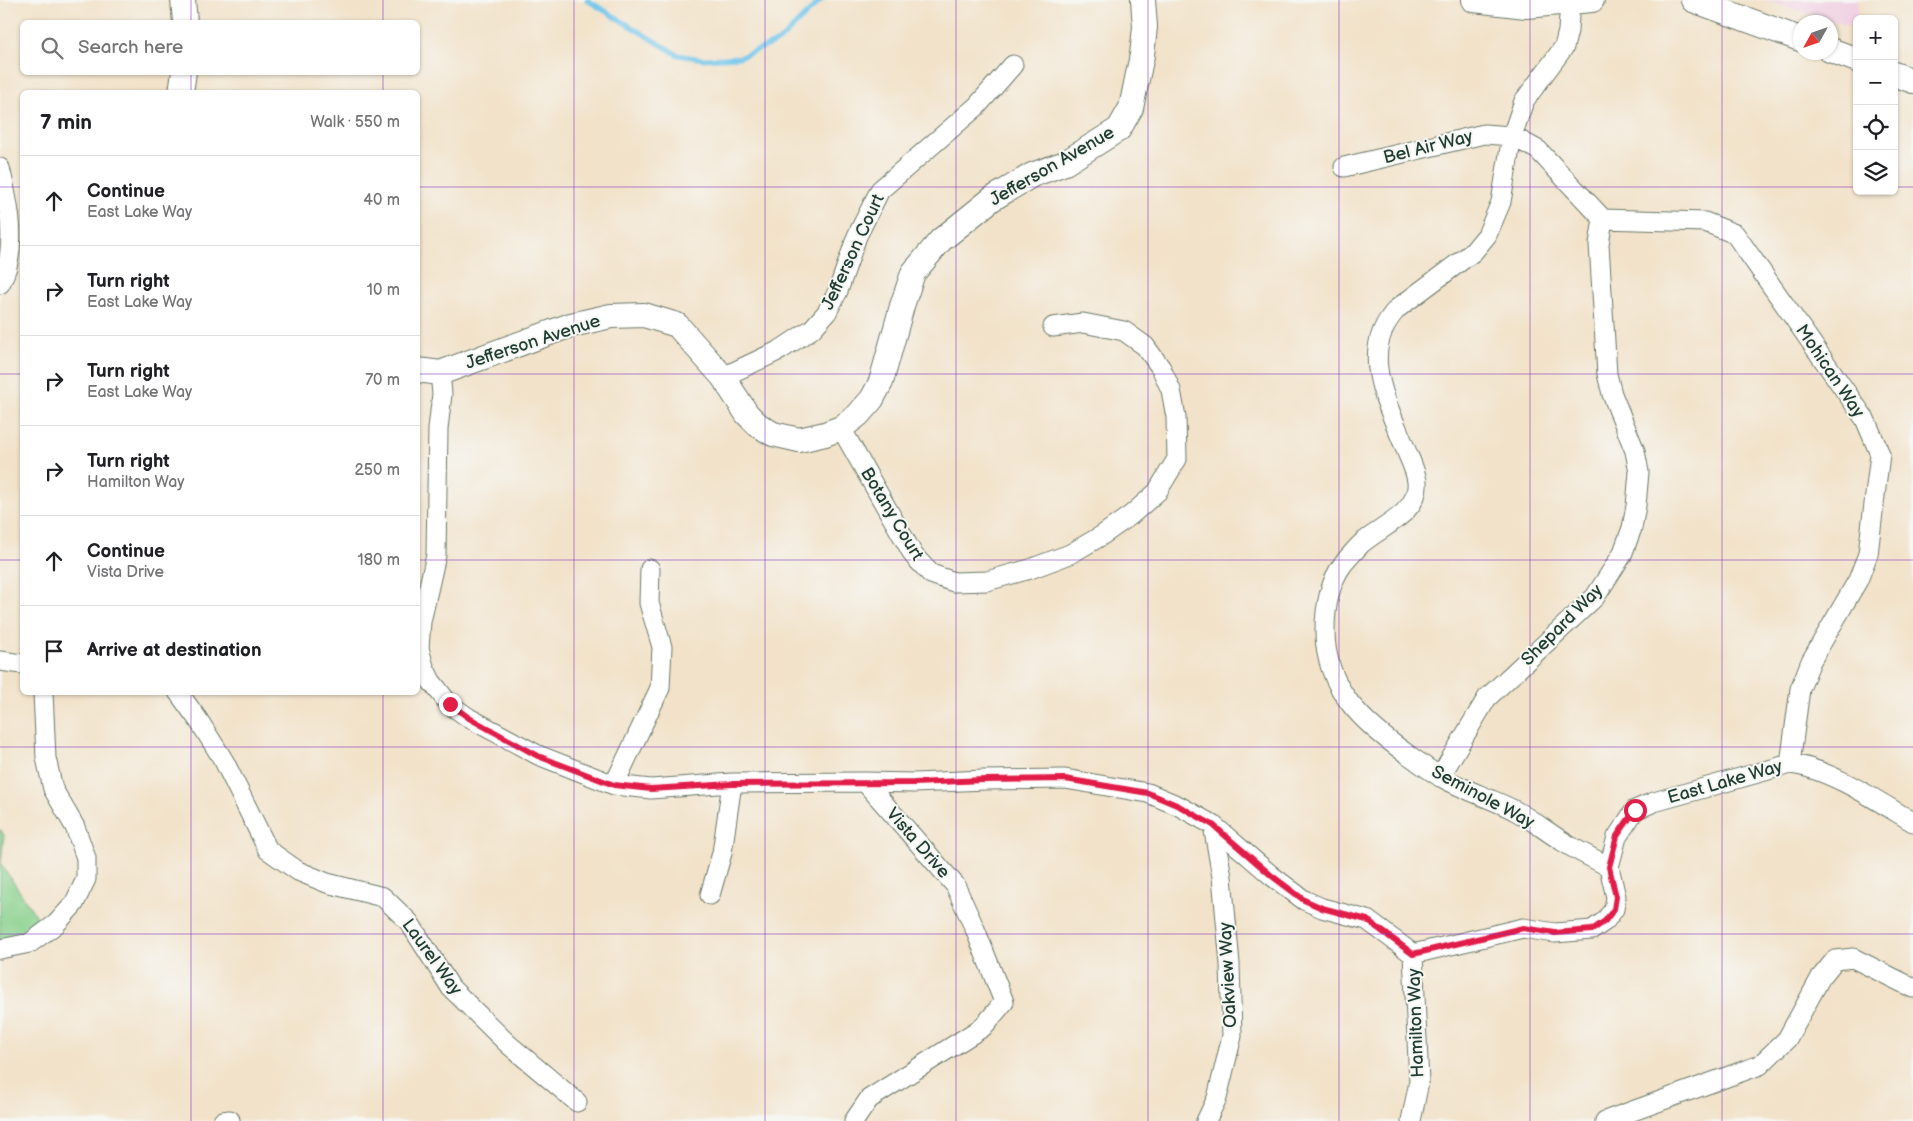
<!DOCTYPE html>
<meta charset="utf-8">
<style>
:root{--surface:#fff;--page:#f6f6f6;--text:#202124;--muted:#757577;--line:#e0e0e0}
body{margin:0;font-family:"Balsamiq Sans",sans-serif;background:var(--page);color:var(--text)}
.controls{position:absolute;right:15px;top:15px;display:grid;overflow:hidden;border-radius:8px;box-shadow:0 1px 4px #0004}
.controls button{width:45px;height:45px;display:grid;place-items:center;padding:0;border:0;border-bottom:1px solid var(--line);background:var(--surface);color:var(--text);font:25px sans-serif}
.compass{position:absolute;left:1793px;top:15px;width:45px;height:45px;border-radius:50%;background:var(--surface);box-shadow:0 1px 4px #0004;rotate:230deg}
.stop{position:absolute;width:15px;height:15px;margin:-11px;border:4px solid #e11d48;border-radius:50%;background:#fff}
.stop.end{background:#e11d48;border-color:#fff;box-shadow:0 1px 5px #0008}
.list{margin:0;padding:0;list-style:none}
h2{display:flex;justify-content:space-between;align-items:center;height:65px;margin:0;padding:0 20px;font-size:21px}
h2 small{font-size:16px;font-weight:400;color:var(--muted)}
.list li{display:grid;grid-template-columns:32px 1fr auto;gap:15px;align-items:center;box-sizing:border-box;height:90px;padding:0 20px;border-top:1px solid var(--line)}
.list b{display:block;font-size:19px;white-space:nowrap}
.list p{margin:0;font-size:16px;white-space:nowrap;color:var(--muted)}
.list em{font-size:16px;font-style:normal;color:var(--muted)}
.icon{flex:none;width:28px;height:28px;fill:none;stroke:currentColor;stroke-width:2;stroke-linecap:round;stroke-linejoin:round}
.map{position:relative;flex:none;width:1913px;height:1121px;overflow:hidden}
.search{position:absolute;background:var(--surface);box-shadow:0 1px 4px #0004;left:20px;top:20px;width:400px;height:55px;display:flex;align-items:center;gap:12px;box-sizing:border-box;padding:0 18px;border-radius:8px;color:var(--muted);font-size:19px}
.panel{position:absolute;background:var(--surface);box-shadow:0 1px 4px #0004;left:20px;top:90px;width:400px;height:605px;border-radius:8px}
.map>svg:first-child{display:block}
</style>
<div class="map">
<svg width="1913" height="1121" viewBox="0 0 1913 1121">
<rect width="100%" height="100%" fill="#f6f6f2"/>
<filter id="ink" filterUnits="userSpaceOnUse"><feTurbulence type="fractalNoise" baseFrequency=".02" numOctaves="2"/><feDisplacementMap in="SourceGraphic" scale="10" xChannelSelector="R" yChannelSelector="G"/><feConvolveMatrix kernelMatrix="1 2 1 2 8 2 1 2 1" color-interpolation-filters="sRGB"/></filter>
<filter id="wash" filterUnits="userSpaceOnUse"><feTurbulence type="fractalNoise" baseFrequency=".0096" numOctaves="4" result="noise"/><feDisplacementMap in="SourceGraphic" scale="20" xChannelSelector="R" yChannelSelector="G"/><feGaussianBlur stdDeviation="1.12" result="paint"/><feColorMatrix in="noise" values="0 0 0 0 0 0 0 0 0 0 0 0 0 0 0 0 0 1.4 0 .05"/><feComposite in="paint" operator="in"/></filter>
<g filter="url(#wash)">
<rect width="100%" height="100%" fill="#f2e2c9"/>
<path fill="#f1d0e2" d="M1763,0H1859L1856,28Z"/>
<path fill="#87d08c" stroke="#538660" d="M0,829L4,835L1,864L43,926L18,939L0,943Z"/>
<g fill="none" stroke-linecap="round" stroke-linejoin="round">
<path stroke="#6dc4ea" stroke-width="5" d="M587,0L678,55L703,59L740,57L779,41L821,0"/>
</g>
</g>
<g filter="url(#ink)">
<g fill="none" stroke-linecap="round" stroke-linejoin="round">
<g stroke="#697768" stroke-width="21">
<path id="minor" d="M1570,1L1568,31L1564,47L1524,101L1512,136L1501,202L1487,235L1473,252L1398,308C1356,351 1388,404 1406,450C1410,460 1416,471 1417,482C1420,513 1380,527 1361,544C1355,550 1349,557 1343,564C1330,581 1325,608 1325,629C1324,689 1364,724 1410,756C1420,763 1430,771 1441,777C1464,790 1490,798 1514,810C1531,819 1546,831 1562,841C1577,851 1593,858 1609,867
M1344,167L1484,134L1512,136L1538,150L1603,219L1705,222L1735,234L1865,419L1880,454L1868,554L1858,580L1811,661L1800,689L1790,764
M0,168C9,205 19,249 0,284
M440,373L442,394L438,429L436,555L421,622L419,648L424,667L431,681L449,704L469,718L538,755L614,785L651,789L732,783L865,782L955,885L975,929L1004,1002L983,1027L869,1099L854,1121
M723,377L780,350L812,329L827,312L838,291L857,236L880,190L977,106L1013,65
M841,428L914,556L931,574L954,582L987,581L1030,569L1070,554L1101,536L1131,515L1157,492L1177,459L1176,417L1171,390L1161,368L1145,346L1124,331L1083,323L1053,327
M0,661L22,664
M178,692L199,721L224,761L268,850L298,871L327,883L383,897L409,922L451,988L508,1044L577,1102
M1440,777L1487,698L1595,597L1622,555L1632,528L1636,506L1639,472L1635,451L1612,394L1607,374L1599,244L1603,219
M865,782L914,783L985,780L1065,779L1148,793L1179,806L1213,825L1272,876L1304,900L1322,908L1367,920L1413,954L1419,1082L1411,1121
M614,785L660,688L662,647L649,603L650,569
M710,895L722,853L732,783
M0,949L30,943L56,924L74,904L86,879V858L75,827L53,789L46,758L43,692
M1413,954L1523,928L1555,933L1592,930L1605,921L1614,909L1616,897L1609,867L1617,837L1635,810L1654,802L1790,764C1829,768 1879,802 1913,822
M223,1121L230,1120
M1206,1121L1217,1098L1232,1036L1230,964L1222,877L1213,825
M1605,1121L1760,1065L1787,1039L1821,977L1835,960L1853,958L1913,988"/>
</g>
<g stroke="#697768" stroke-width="26">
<path id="tertiary" d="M183,0L185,22
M1474,0L1526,6L1592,0
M1693,0L1800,39
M1830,50L1857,60
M1894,74L1913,81
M181,92L184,72
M418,370L440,373L571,325L611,316L644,315L677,325L723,377L747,414L758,425L773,434L799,440L825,434L841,428L858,415L872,399L881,382L902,306L913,273L941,240L992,199L1032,175L1065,163L1119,129L1131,108L1142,55L1145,27L1143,0"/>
</g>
<use href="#minor" stroke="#fff" stroke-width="19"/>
<use href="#tertiary" stroke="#fff" stroke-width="24"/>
</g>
</g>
<g fill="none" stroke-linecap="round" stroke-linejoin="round" filter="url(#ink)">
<path stroke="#e11d48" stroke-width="6" d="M450,704L469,718L538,756L614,785L651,789L732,784L914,783L984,780L1065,779L1148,793L1179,806L1213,825L1272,876L1304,900L1322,908L1367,920L1413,954L1523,928L1555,933L1592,930L1605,921L1614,909L1616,897L1609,867L1617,836L1635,810"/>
</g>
<path fill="none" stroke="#7b2cbf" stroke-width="1" stroke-opacity="0.55" d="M191,0V22M383,0V22M574,0V1121M765,0V1121M956,0V1121M1148,0V1121M1339,0V1121M1530,0V1121M1722,0V1121M191,72V92M383,72V92M0,187H22M418,187H1857M1894,187H1913M0,374H22M418,374H1913M0,560H22M418,560H1913M191,692V1121M383,692V1121M0,747H1913M0,934H1913"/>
<g text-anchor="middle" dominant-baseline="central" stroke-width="4" stroke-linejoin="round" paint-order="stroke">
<g font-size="18" fill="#1f3d34" stroke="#f6f6f2">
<text transform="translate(1428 147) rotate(-14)">Bel Air Way</text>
<text transform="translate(1052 166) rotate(-30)">Jefferson Avenue</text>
<text transform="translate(853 252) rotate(-65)">Jefferson Court</text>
<text transform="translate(533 342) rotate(-18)">Jefferson Avenue</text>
<text transform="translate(1830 371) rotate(56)">Mohican Way</text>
<text transform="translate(892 514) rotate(59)">Botany Court</text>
<text transform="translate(1562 625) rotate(-45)">Shepard Way</text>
<text transform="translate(1725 782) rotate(-16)">East Lake Way</text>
<text transform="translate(1483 797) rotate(28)">Seminole Way</text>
<text transform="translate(918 843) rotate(49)">Vista Drive</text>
<text transform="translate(432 957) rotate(54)">Laurel Way</text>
<text transform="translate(1228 975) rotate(-93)">Oakview Way</text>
<text transform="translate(1416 1023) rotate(-92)">Hamilton Way</text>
</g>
</g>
</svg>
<div class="controls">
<button>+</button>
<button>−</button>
<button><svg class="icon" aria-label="locate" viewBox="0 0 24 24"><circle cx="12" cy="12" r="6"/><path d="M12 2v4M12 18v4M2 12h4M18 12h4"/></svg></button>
<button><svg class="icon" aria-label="layers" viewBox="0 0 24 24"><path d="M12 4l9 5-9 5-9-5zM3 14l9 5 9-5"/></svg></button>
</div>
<svg class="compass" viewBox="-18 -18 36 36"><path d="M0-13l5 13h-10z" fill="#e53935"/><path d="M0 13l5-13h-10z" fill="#757577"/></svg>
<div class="stop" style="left:1635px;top:810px"></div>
<div class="stop end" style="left:450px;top:704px"></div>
<div class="search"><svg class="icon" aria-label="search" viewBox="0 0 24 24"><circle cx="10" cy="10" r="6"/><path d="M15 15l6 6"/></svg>Search here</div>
<section class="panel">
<h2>7 min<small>Walk · 550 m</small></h2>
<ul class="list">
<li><svg class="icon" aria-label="ahead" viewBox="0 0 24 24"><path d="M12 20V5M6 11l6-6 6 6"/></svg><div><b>Continue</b><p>East Lake Way</p></div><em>40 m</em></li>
<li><svg class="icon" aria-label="right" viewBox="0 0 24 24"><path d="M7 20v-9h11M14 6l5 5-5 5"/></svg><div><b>Turn right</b><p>East Lake Way</p></div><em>10 m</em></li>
<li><svg class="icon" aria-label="right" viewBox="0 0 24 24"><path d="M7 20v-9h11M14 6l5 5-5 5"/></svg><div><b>Turn right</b><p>East Lake Way</p></div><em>70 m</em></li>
<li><svg class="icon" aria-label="right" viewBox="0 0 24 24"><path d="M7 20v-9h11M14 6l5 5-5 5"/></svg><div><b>Turn right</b><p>Hamilton Way</p></div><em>250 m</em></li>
<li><svg class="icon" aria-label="ahead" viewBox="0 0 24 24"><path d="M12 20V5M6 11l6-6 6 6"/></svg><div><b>Continue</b><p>Vista Drive</p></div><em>180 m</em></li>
<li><svg class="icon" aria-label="arrive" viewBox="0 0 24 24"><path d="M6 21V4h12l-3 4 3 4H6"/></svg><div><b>Arrive at destination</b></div></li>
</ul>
</section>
</div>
